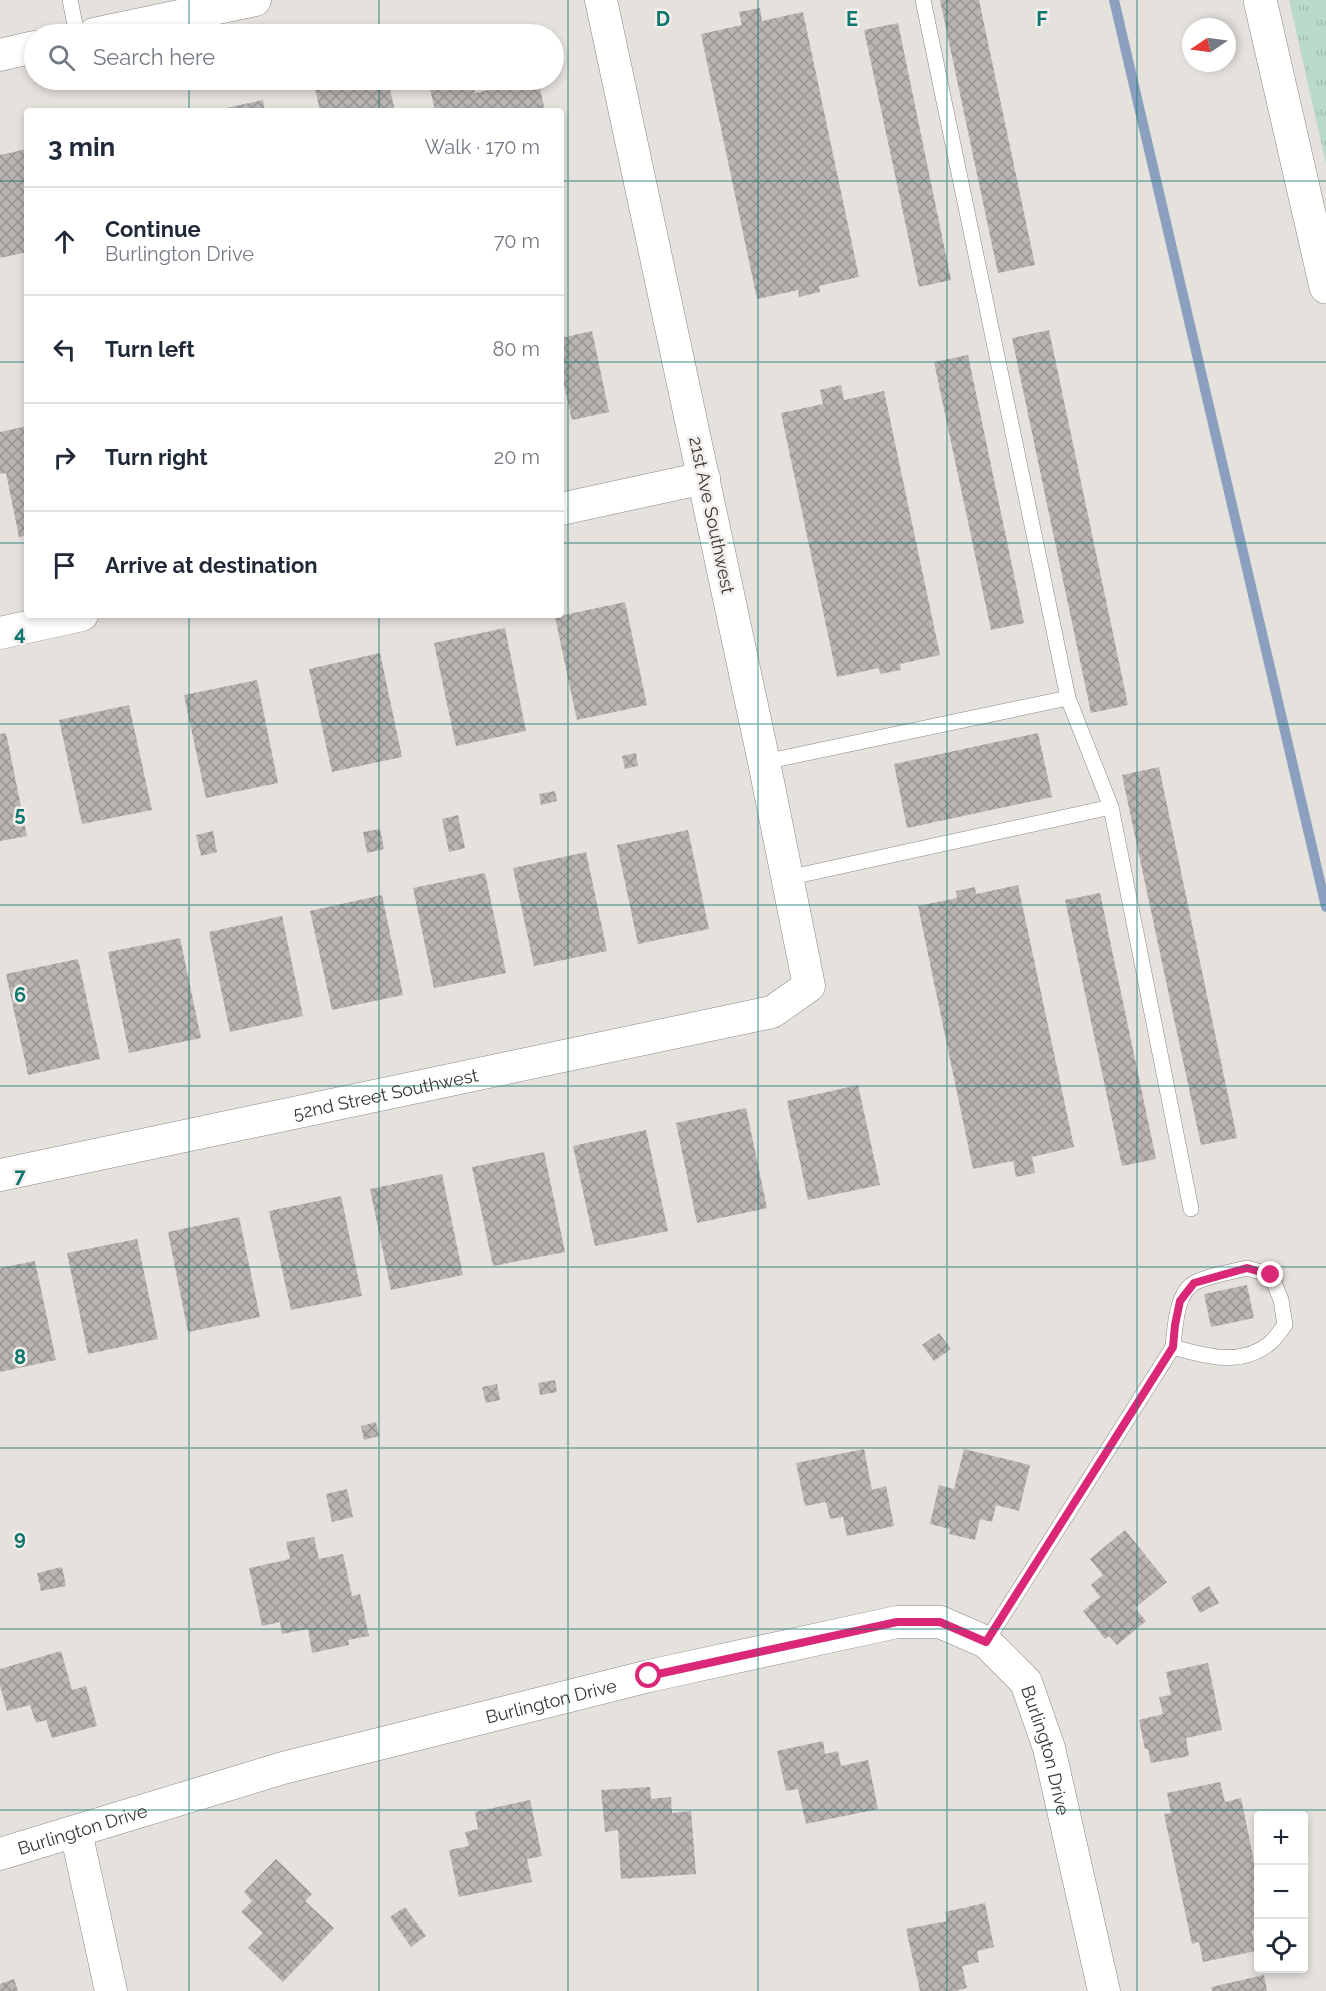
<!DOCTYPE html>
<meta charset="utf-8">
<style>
:root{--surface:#fff;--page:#f6f6f7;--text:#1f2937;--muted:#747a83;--line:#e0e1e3}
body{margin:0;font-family:Raleway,sans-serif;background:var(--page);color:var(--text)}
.controls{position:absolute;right:18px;bottom:18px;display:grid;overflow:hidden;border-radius:6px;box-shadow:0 3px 9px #0003}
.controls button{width:54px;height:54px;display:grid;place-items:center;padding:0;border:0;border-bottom:2px solid var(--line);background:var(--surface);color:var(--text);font:30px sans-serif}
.compass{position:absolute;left:1182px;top:18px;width:54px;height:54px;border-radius:50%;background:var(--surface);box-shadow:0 3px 9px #0003;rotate:257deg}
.stop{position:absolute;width:18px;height:18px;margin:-14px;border:4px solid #db2777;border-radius:50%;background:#fff}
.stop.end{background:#db2777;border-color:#fff;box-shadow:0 2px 6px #0008}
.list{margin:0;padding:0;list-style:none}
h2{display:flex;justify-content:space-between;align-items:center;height:78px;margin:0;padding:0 24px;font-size:26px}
h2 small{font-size:20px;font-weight:400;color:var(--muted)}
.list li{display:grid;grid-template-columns:39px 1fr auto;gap:18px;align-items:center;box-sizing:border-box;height:108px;padding:0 24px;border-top:2px solid var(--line)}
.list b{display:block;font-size:22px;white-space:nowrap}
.list p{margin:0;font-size:20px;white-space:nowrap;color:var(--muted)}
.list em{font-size:20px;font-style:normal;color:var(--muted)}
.icon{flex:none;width:33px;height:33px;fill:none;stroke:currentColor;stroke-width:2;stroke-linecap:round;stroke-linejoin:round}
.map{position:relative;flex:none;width:1326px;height:1991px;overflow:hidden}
.search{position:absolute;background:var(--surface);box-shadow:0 3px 9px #0003;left:24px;top:24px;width:540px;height:66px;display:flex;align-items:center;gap:15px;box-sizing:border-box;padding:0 21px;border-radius:33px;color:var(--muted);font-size:22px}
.panel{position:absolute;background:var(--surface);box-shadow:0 3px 9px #0003;left:24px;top:108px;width:540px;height:510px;border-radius:6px}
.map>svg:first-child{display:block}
</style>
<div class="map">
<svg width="1326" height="1991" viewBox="0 0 1326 1991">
<defs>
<pattern id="grass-tufts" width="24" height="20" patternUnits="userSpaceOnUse" patternTransform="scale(1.5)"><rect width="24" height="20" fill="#bbdbca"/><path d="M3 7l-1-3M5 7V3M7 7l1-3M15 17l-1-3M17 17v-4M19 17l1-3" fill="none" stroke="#a2bdae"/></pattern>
<pattern id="building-cross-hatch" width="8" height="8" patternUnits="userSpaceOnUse" patternTransform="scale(1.5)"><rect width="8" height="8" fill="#b9b5b2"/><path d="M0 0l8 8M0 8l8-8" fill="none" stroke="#979492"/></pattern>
</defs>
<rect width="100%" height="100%" fill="#e5e1dd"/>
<path fill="url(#grass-tufts)" d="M1289,0H1326V164Z"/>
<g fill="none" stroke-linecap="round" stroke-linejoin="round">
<path stroke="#8aa0be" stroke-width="10" d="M1114,0L1326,907"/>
</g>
<path fill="url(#building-cross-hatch)" d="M940,0H979L1035,265L998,273Z
M760,8L762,21L803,12L859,277L819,286L820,292L799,297L798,290L757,299L701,34L742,25L739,12Z
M898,23L951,280L919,287L864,30Z
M358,80H388L395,111H320L315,89Z
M428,80H464L465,85L473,83L475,93L494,89L492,80H538L545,111H435Z
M263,100L265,111H217V110Z
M27,149V252L0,258V155Z
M1049,330L1128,705L1091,713L1012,338Z
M592,331L609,412L572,420L564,385L561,386V338Z
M968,355L1024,623L991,630L934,362Z
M841,385L844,400L884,391L940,655L900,664L901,670L880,674L879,668L837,677L781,413L823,404L820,390Z
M27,426V535L19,537L6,473L0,474V432Z
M625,602L647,705L577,720L555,617Z
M505,628L526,731L456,746L434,643Z
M380,653L402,757L332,772L309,669Z
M257,680L278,783L206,798L184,695Z
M129,705L152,810L82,824L59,720Z
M6,733L27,836L0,841V734Z
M1038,733L1052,797L907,828L894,764Z
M636,753L638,766L625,769L622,756Z
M1159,767L1237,1138L1201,1145L1122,775Z
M555,791L557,801L541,805L539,794Z
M458,815L465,848L449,852L442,819Z
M380,829L384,849L367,853L363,832Z
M688,830L709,929L638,944L617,845Z
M213,831L217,852L201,856L196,835Z
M586,852L607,951L534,966L513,868Z
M485,873L506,973L434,988L413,888Z
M1018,885L1074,1147L1032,1157L1035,1173L1016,1177L1013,1161L973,1169L918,906L957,898L956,891L975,887L976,894Z
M1100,893L1156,1159L1122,1166L1065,900Z
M382,895L403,995L332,1010L310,911Z
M282,916L303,1016L230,1032L209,932Z
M180,938L201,1038L129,1053L108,952Z
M78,959L100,1059L28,1075L6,974Z
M858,1085L880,1185L808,1200L787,1101Z
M746,1108L767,1208L697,1223L676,1123Z
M646,1130L668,1231L595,1246L573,1146Z
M544,1152L565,1252L493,1266L472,1167Z
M442,1174L463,1275L391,1290L370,1189Z
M341,1196L362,1296L291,1310L269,1211Z
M239,1217L260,1317L188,1332L168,1232Z
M137,1239L158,1339L88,1354L67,1253Z
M35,1261L56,1360L0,1372V1268Z
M1247,1285L1254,1318L1211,1327L1204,1294Z
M939,1333L951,1349L934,1361L922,1345Z
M555,1380L557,1392L540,1395L538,1383Z
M497,1384L500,1400L486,1403L482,1387Z
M376,1422L379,1436L364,1440L361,1426Z
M864,1449L872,1490L886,1486L894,1526L847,1536L843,1517L830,1519L826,1502L805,1506L796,1463Z
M964,1449L1030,1465L1019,1511L996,1505L992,1522L980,1519L975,1540L949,1534L950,1529L930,1524L939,1485L954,1489Z
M347,1489L353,1517L332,1522L326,1494Z
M1125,1530L1167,1582L1135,1608L1146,1621L1117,1645L1109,1636L1105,1639L1083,1611L1100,1597L1091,1585L1103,1575L1090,1559Z
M314,1537L319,1559L343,1554L352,1596L360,1594L369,1636L348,1640L349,1645L312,1653L308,1629L282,1634L280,1622L262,1626L249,1568L290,1559L286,1542Z
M62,1567L66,1586L41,1591L37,1573Z
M1209,1586L1219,1603L1200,1613L1191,1597Z
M61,1651L72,1690L86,1686L97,1726L52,1738L46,1720L36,1723L30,1705L7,1711L0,1685V1669Z
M1208,1663L1222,1730L1186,1738L1189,1756L1151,1763L1148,1749H1145L1139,1720L1163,1714L1159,1697L1171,1695L1166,1672Z
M823,1741L825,1754L838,1751L841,1766L868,1760L878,1809L806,1824L798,1789L786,1791L777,1751Z
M1220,1782L1225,1802L1241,1798L1258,1881V1930L1252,1931L1256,1951L1203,1962L1199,1942L1192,1944L1164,1814L1171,1813L1167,1793Z
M650,1787L651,1799L671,1797L672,1813L691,1811L696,1874L621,1879L618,1830L605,1832L601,1790Z
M530,1800L542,1856L527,1859L532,1882L459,1897L449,1850L469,1846L465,1832L478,1829L475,1812Z
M276,1859L312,1894L305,1901L334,1928L283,1982L248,1948L263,1933L241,1912L252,1901L244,1892Z
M985,1903L994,1947L977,1951L979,1962L962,1966L967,1988L955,1991H920L906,1929L947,1921L945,1912Z
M405,1907L426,1936L411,1947L390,1917Z
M1264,1975L1267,1991H1212L1211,1987Z
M14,1979L18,1991H0V1984Z"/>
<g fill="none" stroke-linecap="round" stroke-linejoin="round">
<g stroke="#8a8784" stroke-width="16">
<path id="lane" d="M70,0L77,34
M923,0L1068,698L1111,807L1191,1209
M764,762L1068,698
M787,878L1111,807
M1247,1268L1271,1275L1281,1300L1285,1325C1280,1331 1275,1339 1270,1343C1241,1367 1205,1356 1173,1347C1175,1328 1176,1291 1196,1282C1211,1275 1231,1272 1247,1268Z
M986,1642L1173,1347"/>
</g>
<g stroke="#8a8784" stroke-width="33">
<g id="street">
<path d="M94,34L255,0"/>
<path d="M0,55L34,47"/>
<path d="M561,509L704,478"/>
<path d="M0,633L82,615"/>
<path id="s1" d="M0,1175L772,1012L809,986L764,762L601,0"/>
<path d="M76,1832L111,1991"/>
<path id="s2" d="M0,1854L283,1768L649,1676L897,1622H940L986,1642L1026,1682L1049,1748L1104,1991"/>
</g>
</g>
<g stroke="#8a8784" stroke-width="34">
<path id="highway" d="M1260,0L1326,287"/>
</g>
<use href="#lane" stroke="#fff" stroke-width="15"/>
<use href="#street" stroke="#fff" stroke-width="32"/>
<use href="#highway" stroke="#fff" stroke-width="33"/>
</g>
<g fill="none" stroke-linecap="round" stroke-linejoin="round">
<path stroke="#db2777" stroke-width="8" d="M649,1676L897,1622H940L986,1642L1173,1347L1175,1325L1180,1301L1194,1283L1247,1268L1271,1275"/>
</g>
<path fill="none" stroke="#0f766e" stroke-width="1.5" stroke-opacity="0.55" d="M189,0V34M379,0V34M568,0V1991M758,0V1991M947,0V1991M1137,0V1991M189,80V111M379,80V111M0,181H27M561,181H1326M0,362H27M561,362H1326M0,543H27M561,543H1326M189,615V1991M379,615V1991M0,724H1326M0,905H1326M0,1086H1326M0,1267H1326M0,1448H1326M0,1629H1326M0,1810H1326"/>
<g text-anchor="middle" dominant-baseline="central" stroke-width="5" stroke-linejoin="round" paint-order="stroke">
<g font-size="18" fill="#393736" stroke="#f2eeeb">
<text transform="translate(712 515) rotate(78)">21st Ave Southwest</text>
<text stroke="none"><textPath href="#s1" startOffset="394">52nd Street Southwest</textPath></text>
<text stroke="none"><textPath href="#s2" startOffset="572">Burlington Drive</textPath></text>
<text stroke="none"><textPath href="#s2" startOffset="1148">Burlington Drive</textPath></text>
<text stroke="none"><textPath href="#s2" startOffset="86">Burlington Drive</textPath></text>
</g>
</g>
<g font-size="20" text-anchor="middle" font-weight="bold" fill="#0f766e" stroke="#f2eeeb" stroke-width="5" stroke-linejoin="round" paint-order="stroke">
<text x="663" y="26">D</text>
<text x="852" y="26">E</text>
<text x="1042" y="26">F</text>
<text x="20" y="640">4</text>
<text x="20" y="821">5</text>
<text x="20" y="1002">6</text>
<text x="20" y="1183">7</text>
<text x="20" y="1364">8</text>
<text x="20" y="1545">9</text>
</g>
</svg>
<div class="controls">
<button>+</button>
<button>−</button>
<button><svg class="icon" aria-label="locate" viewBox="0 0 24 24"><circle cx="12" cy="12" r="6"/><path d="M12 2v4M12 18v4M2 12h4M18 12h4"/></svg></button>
</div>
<svg class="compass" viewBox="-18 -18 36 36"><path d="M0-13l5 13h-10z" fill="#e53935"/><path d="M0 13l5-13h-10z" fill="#747a83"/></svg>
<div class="stop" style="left:649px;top:1676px"></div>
<div class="stop end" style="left:1271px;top:1275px"></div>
<div class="search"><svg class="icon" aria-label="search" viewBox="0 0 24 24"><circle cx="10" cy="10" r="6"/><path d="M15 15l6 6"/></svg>Search here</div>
<section class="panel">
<h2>3 min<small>Walk · 170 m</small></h2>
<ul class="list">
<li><svg class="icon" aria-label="ahead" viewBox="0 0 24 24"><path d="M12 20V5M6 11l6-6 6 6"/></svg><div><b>Continue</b><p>Burlington Drive</p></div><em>70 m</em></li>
<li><svg class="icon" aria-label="left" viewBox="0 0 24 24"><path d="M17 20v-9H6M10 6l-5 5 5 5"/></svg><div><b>Turn left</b></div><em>80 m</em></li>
<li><svg class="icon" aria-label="right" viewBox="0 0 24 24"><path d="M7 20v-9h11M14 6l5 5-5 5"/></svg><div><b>Turn right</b></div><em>20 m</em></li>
<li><svg class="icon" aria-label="arrive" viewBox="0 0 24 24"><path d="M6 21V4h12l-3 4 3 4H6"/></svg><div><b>Arrive at destination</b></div></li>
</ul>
</section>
</div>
